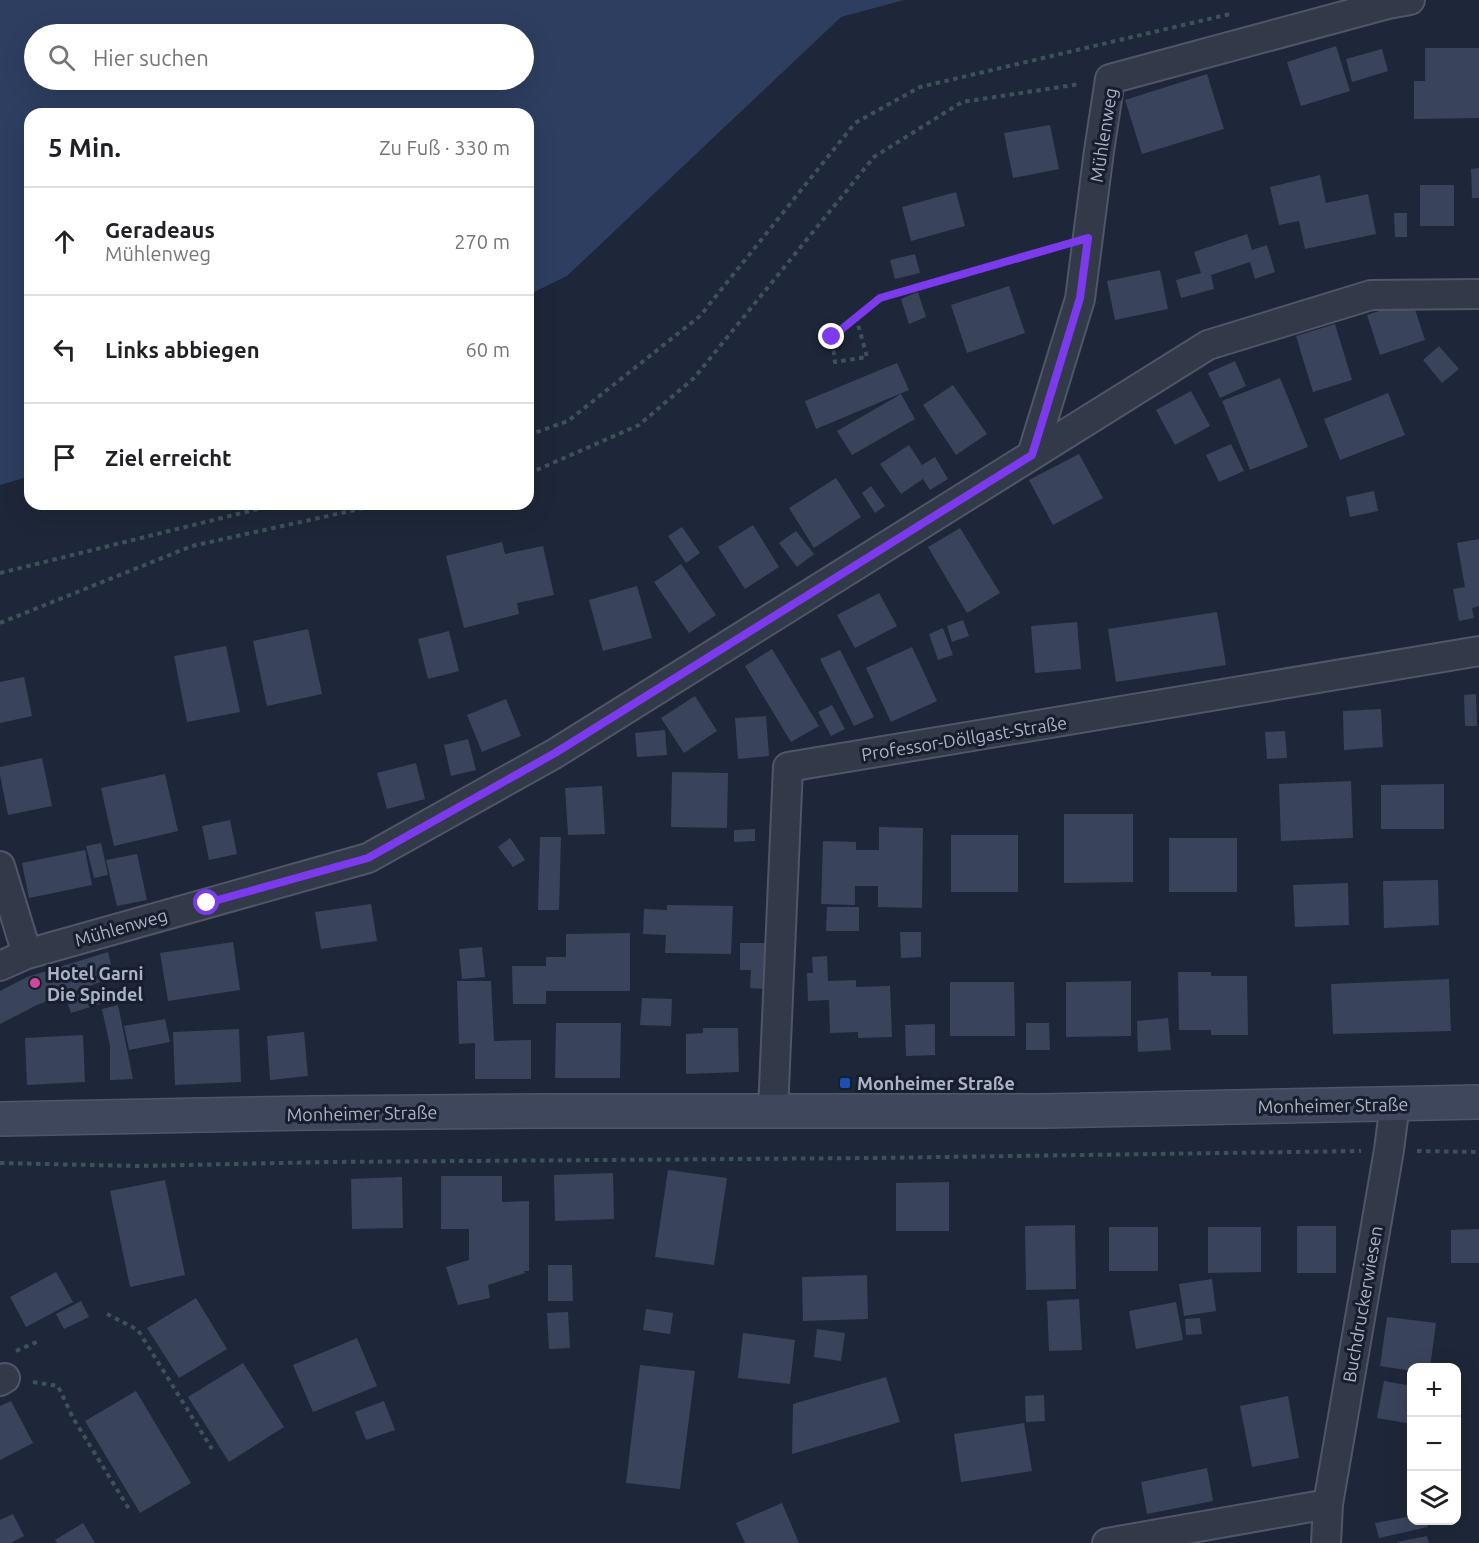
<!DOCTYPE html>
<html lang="de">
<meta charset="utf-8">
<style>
:root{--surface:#fff;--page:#f2f2f2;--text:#202124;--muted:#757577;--line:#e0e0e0}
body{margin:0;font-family:Ubuntu,sans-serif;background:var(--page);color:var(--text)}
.controls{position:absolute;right:18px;bottom:18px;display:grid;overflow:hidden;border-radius:12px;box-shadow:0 6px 24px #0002}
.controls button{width:54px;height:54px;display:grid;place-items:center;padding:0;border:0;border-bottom:2px solid var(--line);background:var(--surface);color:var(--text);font:30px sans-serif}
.stop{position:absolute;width:18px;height:18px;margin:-14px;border:4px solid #7c3aed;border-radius:50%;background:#fff}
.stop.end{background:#7c3aed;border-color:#fff;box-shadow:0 2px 6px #0008}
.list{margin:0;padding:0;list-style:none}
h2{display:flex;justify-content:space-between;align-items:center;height:78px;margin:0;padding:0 24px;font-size:26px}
h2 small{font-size:20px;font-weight:400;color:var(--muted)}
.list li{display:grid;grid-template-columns:39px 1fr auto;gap:18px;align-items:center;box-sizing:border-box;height:108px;padding:0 24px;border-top:2px solid var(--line)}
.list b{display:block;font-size:22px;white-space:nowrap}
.list p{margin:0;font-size:20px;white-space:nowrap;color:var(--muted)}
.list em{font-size:20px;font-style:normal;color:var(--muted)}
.icon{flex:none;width:33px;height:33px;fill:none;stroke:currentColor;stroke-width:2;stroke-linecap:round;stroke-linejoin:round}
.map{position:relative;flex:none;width:1479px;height:1543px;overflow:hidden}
.search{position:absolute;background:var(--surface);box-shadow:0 6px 24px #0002;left:24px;top:24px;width:510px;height:66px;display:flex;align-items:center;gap:15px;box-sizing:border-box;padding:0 21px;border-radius:33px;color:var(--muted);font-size:22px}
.panel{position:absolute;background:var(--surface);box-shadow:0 6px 24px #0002;left:24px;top:108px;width:510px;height:402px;border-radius:18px}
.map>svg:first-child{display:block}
</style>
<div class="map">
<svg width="1479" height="1543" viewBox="0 0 1479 1543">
<rect width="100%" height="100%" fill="#1e2739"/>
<path fill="#2d3e60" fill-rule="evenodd" d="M0,0H904L841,17L567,276L528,295V114H30V476L0,485ZM34,34H524V80H34Z"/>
<path fill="#39435a" d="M1336,46L1350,91L1301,106L1287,62Z
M1425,48H1479V118L1414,119V81H1425Z
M1382,49L1388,71L1352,82L1346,59Z
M1207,74L1224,129L1142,154L1125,100Z
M1050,125L1059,169L1013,178L1004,133Z
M1479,168V198H1472L1471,169Z
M1320,175L1326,203L1368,194L1376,234L1305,249L1299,221L1279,225L1270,187Z
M1420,185H1454V226H1420Z
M956,192L965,226L911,241L902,207Z
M1394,213H1407V237H1395Z
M1247,234L1252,250L1267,245L1275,272L1255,279L1250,262L1211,275L1214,289L1181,298L1176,280L1201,273L1194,252Z
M915,254L920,273L895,279L890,260Z
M1160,270L1168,309L1115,320L1107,281Z
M1009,286L1025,333L967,353L951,305Z
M918,292L926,317L909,324L901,299Z
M1412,300L1425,340L1380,355L1367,315Z
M1335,324L1352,380L1313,392L1296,336Z
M1439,346L1459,369L1442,383L1423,360Z
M1235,361L1246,386L1220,398L1208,373Z
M897,363L909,390L816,429L805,401Z
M1280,378L1308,447L1250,470L1222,401Z
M953,385L987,434L956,455L923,405Z
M1191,391L1210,426L1175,445L1156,410Z
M1388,393L1405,435L1340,460L1324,419Z
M901,394L915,419L852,455L837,431Z
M1231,444L1244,471L1219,482L1206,455Z
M909,445L922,465L935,457L948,479L930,490L923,479L901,494L880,464Z
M1079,454L1103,498L1053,525L1029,480Z
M836,478L861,517L814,548L789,508Z
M871,486L885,506L875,513L862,493Z
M1374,491L1378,511L1350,517L1346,497Z
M753,525L779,567L745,589L718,547Z
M682,527L700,553L686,563L668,536Z
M960,528L1000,593L967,613L928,547Z
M796,531L814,554L797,567L779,543Z
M1479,539V606L1472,608L1474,618L1459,621L1453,589L1465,587L1457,543Z
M502,542L505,554L543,546L554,595L517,603L519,614L464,628L446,556Z
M681,564L716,615L689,633L654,582Z
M637,586L652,638L603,651L589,600Z
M879,593L897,626L855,648L837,615Z
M1217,612L1226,665L1116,682L1108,629Z
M963,620L969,636L952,642L947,626Z
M1077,622L1081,669L1035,673L1031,626Z
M943,628L953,655L938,660L929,634Z
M308,629L322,694L267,706L253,641Z
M449,631L459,671L428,679L418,639Z
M226,646L240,712L187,722L174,656Z
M912,647L937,701L891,722L866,668Z
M772,649L819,726L791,742L745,666Z
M840,650L874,717L854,726L820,659Z
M24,677L32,716L0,723V682Z
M1476,694L1477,726H1465L1464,695Z
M695,696L717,731L684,753L661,718Z
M506,699L521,736L482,752L467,715Z
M832,705L845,729L831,736L818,712Z
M1381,709L1383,747L1344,750L1343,711Z
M766,716L769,756L738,759L735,718Z
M665,730L667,755L637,757L635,733Z
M1285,731L1287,758L1267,759L1265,732Z
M468,739L476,770L451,776L444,745Z
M42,758L52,806L8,815L0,775V767Z
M416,763L425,799L387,809L377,773Z
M672,772L728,773L727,828L671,827Z
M165,774L178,831L114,846L101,788Z
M1351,781L1353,838L1281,841L1279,784Z
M1444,784V829H1381V785Z
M602,786L605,834L568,835L565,788Z
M1064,814H1133V882L1064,883Z
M230,820L237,854L209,860L202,826Z
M879,827L923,828L922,908L878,907V886H855V905L821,904L823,841L856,842V850H879Z
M755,829V841L734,842V830Z
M951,835H1018V892H951Z
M540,837H561L559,910H538Z
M510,838L525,860L513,867L498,847Z
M1169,838H1237V892H1169Z
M101,843L108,875L94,878L86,846Z
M85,850L92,885L29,898L22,863Z
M137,854L147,900L117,906L106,860Z
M1438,880L1439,925L1384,928L1383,881Z
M1348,883L1349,925L1295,927L1293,885Z
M371,904L377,941L321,949L315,912Z
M667,905L733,906L731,954L665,953L666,935L643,934L644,909L667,910Z
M827,907H859V931H826Z
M900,932H921V957L901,958Z
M630,933V991H546V1004H513L512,966H546V957H566V934Z
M233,942L240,990L168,1001L160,953Z
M740,943H770L769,989L750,988L751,970H740Z
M482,947L485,977L462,979L459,949Z
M108,952L114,977L37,1005L0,1024V991L27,977Z
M827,956L828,981L856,980V987L890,986L892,1037L858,1038V1032L830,1033L829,1000L808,1001L807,973H813L812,957Z
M1178,972H1211V976H1247L1248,1035H1211V1030H1179Z
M1449,979L1451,1031L1333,1034L1331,984Z
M457,981H491L494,1041L531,1040V1079H475V1043L459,1044Z
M1131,981V1036L1066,1037V982Z
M950,982H1014L1015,1036H950Z
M105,986L110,1001L71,1013L66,998Z
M642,998L672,999L671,1026L640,1025Z
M118,1005L133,1079L110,1080V1046L102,1009Z
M1168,1018L1171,1050L1138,1052L1137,1021Z
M165,1019L170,1042L129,1050L124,1026Z
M556,1023H621L620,1078H555Z
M1026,1023H1049L1050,1050H1026Z
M935,1024V1055L906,1056L905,1025Z
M703,1028H738L739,1072L686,1074V1034L703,1033Z
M239,1029L241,1082L175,1085L173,1032Z
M304,1032L308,1076L270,1080L267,1036Z
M83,1035L85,1082L27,1085L25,1038Z
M668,1170L727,1178L714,1265L655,1257Z
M613,1173L614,1219L555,1221L554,1175Z
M441,1176H502V1202L529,1201V1271H524L525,1273L488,1285L490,1298L458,1305L446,1267L469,1260V1229H441Z
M402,1177L403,1228L352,1229L351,1179Z
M165,1180L185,1275L130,1287L110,1191Z
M949,1182V1231H896V1183Z
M1075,1225L1076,1289L1026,1290L1025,1226Z
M1297,1226H1336V1273H1297Z
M1109,1227H1158V1271H1109Z
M1208,1227H1261V1272L1208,1273Z
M1479,1229V1263H1451V1230Z
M548,1265H572L573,1301H548Z
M56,1272L73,1302L26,1327L10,1297Z
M867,1275L868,1319L803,1321L802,1277Z
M1212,1279L1216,1311L1184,1316L1179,1284Z
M196,1298L227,1349L179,1378L147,1328Z
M1079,1299L1082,1350L1049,1351L1047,1301Z
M81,1301L89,1317L64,1329L56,1314Z
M1176,1302L1183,1340L1136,1349L1129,1311Z
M646,1309L673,1313L670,1334L643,1330Z
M568,1312L570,1348L549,1349L547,1313Z
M1387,1317L1436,1323L1430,1368H1412V1371L1380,1366Z
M1200,1318L1202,1334L1186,1335L1185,1319Z
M817,1329L845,1333L841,1361L814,1357Z
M743,1333L795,1340L790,1384L738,1378Z
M357,1338L377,1386L313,1412L293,1365Z
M243,1363L284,1427L229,1462L188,1397Z
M640,1365L695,1371L680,1489L626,1483Z
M886,1377L900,1422L792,1454L793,1404Z
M1384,1381L1412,1386V1424L1377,1418Z
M136,1391L191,1483L140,1513L85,1421Z
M1044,1395L1045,1421L1026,1422L1025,1396Z
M1288,1396L1299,1458L1252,1467L1240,1406Z
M11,1401L33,1443L0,1460V1406Z
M384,1401L395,1430L366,1440L355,1412Z
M1024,1423L1032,1471L961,1482L954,1434Z
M1207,1468L1213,1501L1147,1514L1141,1482Z
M782,1503L799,1543H745L736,1523Z
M13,1514L24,1536L11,1543H0V1520Z
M1412,1516V1520H1426L1428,1527L1379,1538L1375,1523Z
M83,1523L95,1543H57L55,1540Z
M1427,1536L1429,1543H1397V1542Z"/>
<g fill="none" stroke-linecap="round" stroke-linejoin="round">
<g stroke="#4f5667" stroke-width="32">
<path id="street" d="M1032,455L1080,299L1099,151L1110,79L1388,4L1410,0
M0,866L27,954
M0,966L27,954L368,858L554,754L1208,345L1371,295L1479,294
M773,1111L788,767L1479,651
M0,1381L5,1378
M1107,1543L1328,1504
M1326,1543L1328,1504L1389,1150L1395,1103"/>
</g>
<g stroke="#4f5667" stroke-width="36">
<path id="secondary" d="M0,1119L312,1113L552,1111H1045L1479,1102"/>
</g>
<path stroke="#3d5258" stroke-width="4" stroke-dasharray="4.5 4.5" stroke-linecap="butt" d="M856,317L867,357L835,362L832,337L880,298L1059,246
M528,435L568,421L700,316L855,123L920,87L1230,14
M528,472L539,469L639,425L694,378L874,157L962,102L1080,84
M0,573L278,504
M0,623L192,546L382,504
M1417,1151L1479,1152
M0,1163L137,1166L328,1162L875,1158L1361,1151
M107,1314L138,1330L212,1449
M16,1351L39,1341
M33,1382L58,1386L73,1418L129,1509"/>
<use href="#street" stroke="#323949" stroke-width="28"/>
<use href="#secondary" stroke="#3f475d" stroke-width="33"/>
</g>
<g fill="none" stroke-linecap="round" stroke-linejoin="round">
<path stroke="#7c3aed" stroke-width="8" d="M207,903L368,858L555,753L1032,455L1080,298L1088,238L880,298L832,337"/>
</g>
<circle fill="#d1479c" stroke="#171e2e" stroke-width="2" cx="35" cy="983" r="6"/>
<rect fill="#1a4fb4" stroke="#171e2e" stroke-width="2" x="839" y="1077" width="12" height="12" rx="3"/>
<g text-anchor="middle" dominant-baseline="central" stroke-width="6" stroke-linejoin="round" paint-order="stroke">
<g font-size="18" fill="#abb3c6" stroke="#171e2e">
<text transform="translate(1103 135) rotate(-81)">Mühlenweg</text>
<text transform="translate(964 738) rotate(-9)">Professor-Döllgast-Straße</text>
<text transform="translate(121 927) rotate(-16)">Mühlenweg</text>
<text transform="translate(1333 1105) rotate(-1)">Monheimer Straße</text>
<text transform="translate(362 1113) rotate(-1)">Monheimer Straße</text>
<text transform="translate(1362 1304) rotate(-80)">Buchdruckerwiesen</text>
</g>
<g font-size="18" font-weight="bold" fill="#abb3c6" stroke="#171e2e" text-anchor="start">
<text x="47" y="973">Hotel Garni<tspan x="47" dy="21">Die Spindel</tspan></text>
<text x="857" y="1083">Monheimer Straße</text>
</g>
</g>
</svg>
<div class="controls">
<button>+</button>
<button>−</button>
<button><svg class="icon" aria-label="layers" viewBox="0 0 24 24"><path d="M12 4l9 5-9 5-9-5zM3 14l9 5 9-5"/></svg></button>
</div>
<div class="stop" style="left:207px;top:903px"></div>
<div class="stop end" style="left:832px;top:337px"></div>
<div class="search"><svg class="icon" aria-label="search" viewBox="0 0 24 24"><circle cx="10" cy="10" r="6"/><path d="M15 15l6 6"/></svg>Hier suchen</div>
<section class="panel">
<h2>5 Min.<small>Zu Fuß · 330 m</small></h2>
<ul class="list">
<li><svg class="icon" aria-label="ahead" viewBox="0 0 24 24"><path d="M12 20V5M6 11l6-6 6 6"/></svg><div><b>Geradeaus</b><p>Mühlenweg</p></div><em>270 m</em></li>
<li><svg class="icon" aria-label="left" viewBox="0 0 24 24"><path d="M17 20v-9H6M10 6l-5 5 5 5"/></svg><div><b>Links abbiegen</b></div><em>60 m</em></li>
<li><svg class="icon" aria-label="arrive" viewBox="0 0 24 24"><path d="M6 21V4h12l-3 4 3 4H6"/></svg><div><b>Ziel erreicht</b></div></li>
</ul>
</section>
</div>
